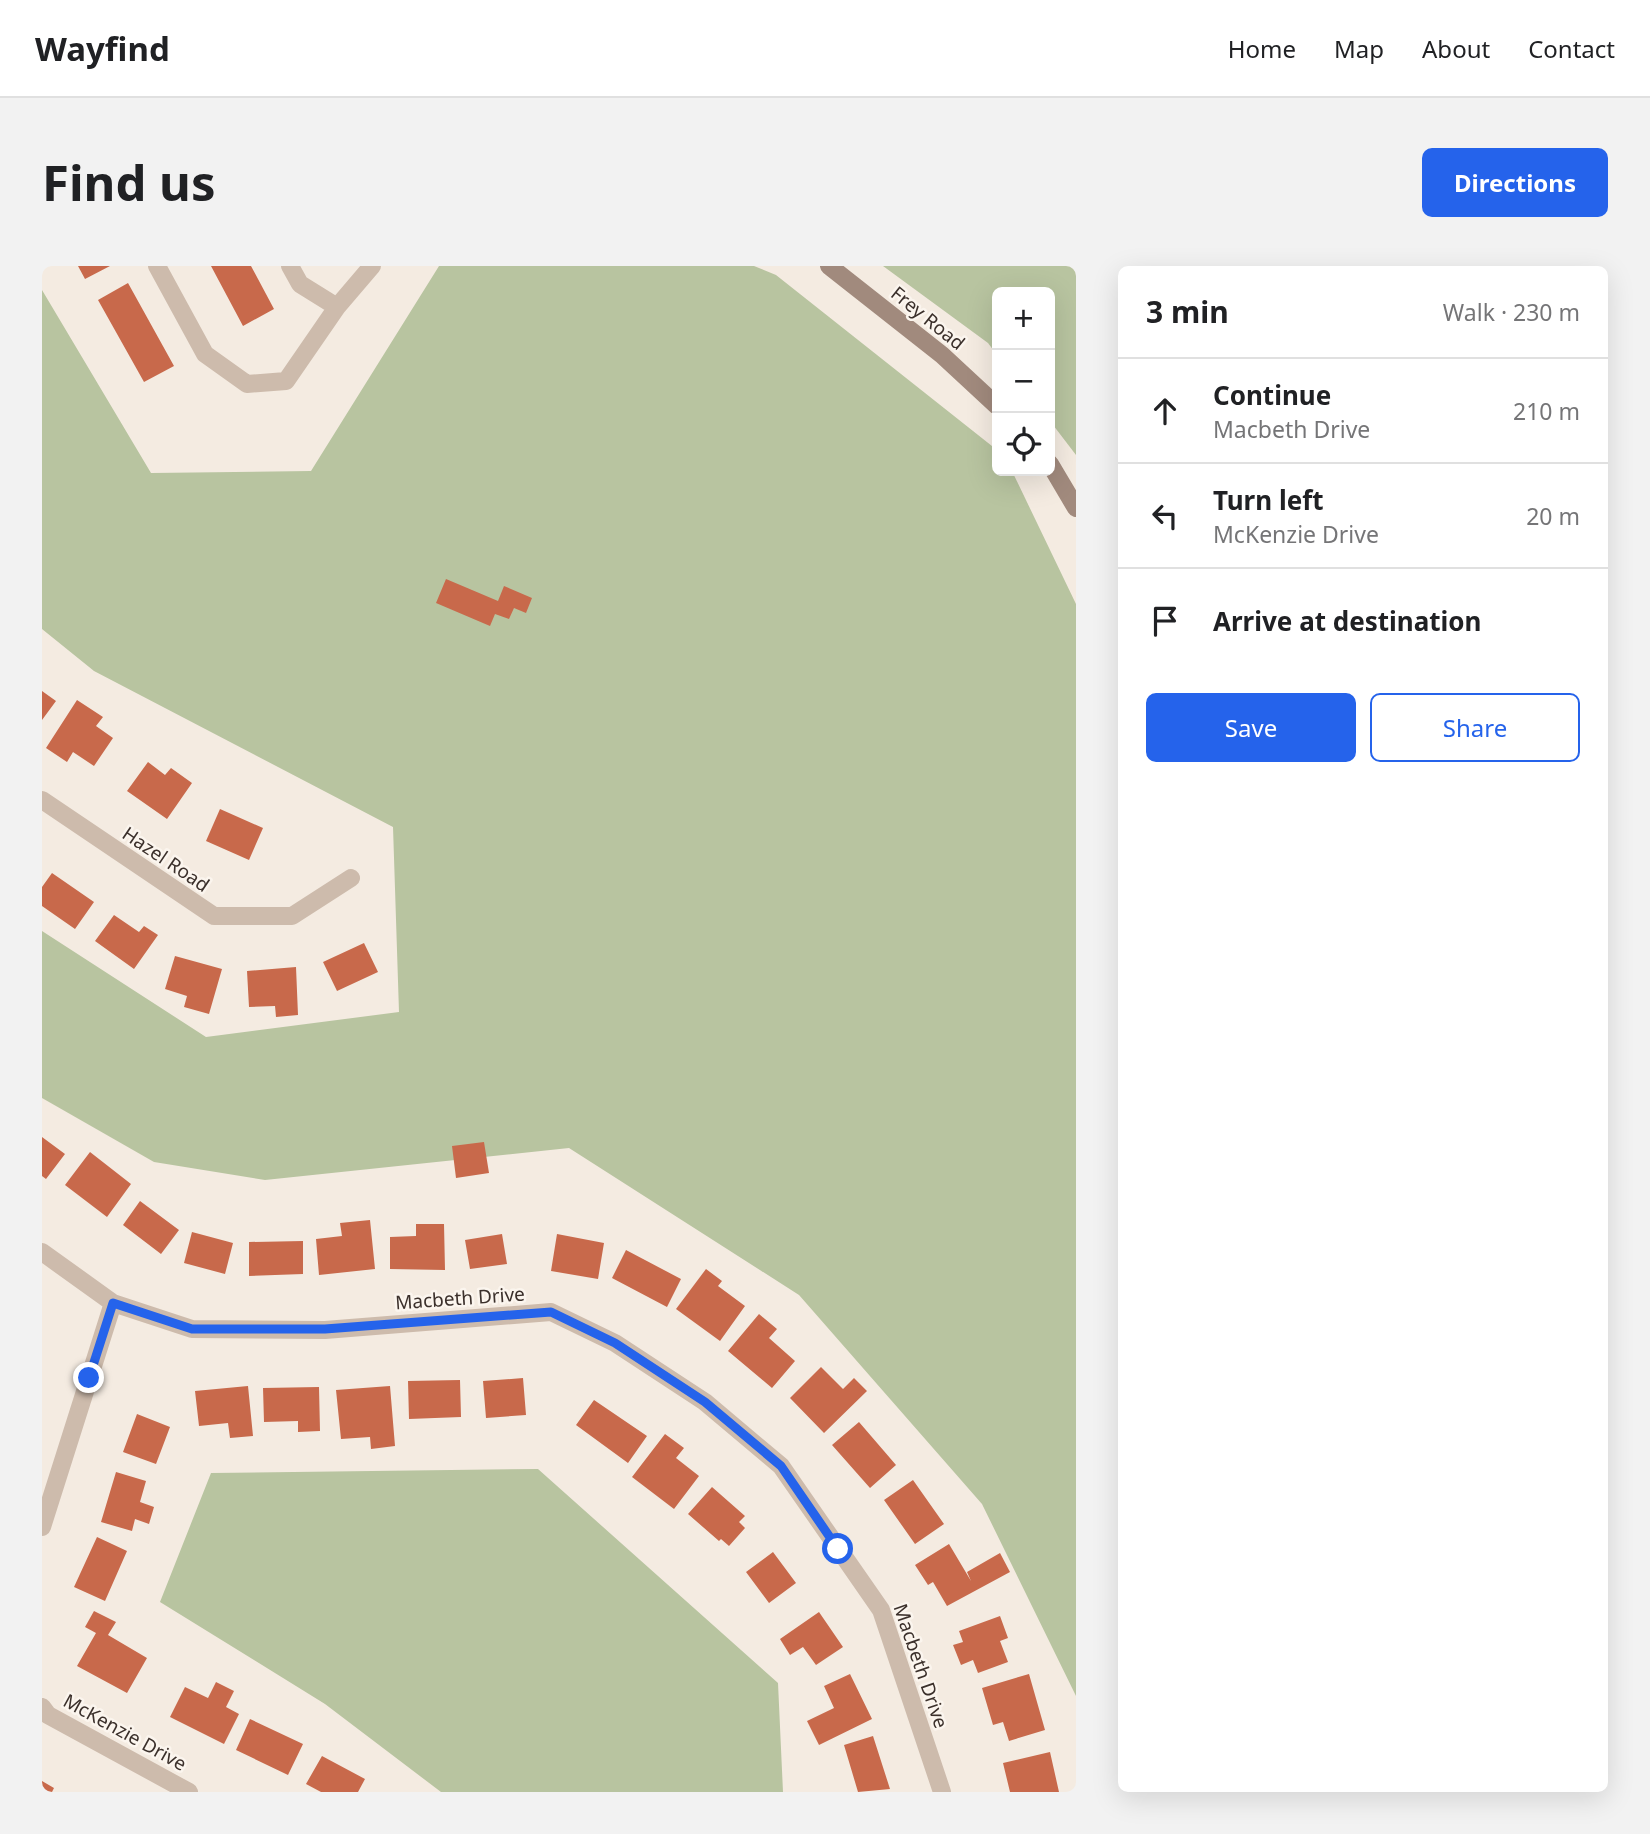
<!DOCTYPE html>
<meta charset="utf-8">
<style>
:root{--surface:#fff;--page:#f2f2f2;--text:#202124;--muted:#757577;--line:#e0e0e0;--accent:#2563eb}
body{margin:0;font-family:"Noto Sans",sans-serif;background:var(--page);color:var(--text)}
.controls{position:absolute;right:21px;top:21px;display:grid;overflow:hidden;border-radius:10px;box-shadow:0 7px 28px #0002}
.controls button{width:63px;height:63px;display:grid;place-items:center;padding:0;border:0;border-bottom:2px solid var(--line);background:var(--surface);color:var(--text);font:35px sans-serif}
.stop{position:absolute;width:21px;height:21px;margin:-16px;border:5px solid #2563eb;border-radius:50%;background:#fff}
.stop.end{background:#2563eb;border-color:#fff;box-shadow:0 2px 7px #0008}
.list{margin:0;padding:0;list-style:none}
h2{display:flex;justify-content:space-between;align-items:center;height:91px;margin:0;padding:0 28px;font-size:30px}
h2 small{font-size:23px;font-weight:400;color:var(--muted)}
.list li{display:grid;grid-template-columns:46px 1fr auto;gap:21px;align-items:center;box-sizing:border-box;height:105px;padding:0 28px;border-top:2px solid var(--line)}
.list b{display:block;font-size:26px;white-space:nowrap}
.list p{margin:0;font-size:23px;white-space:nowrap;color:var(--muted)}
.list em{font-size:23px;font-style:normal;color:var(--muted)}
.actions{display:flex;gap:14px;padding:21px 28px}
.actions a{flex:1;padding:16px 0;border:2px solid var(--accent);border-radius:10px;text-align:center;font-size:24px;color:var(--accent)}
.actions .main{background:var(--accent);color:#fff}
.icon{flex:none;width:38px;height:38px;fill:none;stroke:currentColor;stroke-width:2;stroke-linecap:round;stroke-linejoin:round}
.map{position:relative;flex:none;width:1034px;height:1526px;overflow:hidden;border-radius:10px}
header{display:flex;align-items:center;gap:42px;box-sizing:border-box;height:98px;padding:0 35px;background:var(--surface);border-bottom:2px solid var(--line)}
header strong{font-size:33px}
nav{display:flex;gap:38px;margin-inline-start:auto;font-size:24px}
.intro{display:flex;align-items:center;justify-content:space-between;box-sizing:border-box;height:168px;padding:0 42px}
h1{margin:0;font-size:49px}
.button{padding:18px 32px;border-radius:10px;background:var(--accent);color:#fff;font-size:24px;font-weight:700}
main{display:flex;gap:42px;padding:0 42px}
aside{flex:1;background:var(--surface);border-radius:10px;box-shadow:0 7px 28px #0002}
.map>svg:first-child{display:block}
</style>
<header>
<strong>Wayfind</strong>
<nav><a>Home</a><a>Map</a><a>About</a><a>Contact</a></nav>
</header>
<div class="intro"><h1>Find us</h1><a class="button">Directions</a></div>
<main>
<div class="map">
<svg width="1034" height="1526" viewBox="0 0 1034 1526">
<rect width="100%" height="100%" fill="#f4ebe1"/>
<path fill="#b8c4a0" d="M397,0H712L734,9L955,184V205H970L1034,338V1430L940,1238L757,1029L527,882L223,914L112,896L0,832V665L164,771L357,746L351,561L52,405L0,363V24L109,207L269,205Z
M841,0H1034V189L1008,155V26H955V89L946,77Z
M496,1203L736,1417L741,1526H399L283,1438L118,1336L169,1207Z"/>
<path fill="#c8694b" d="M36,0H68L43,13Z
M169,0H209L232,43L201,60Z
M86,17L132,100L102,116L56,34Z
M404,313L456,335L462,320L490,332L484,347L472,342L467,353L453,348L448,360L394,337Z
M0,425L14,435L0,454Z
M35,434L61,451L54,460L71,472L52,500L31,486L25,496L4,482Z
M106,496L123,509L129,502L150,517L125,553L85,525Z
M178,543L221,562L207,594L164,575Z
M10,607L52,636L33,663L0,640V621Z
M72,649L97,666L102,660L116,669L92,703L53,675Z
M322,677L336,706L295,725L281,696Z
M133,690L180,703L167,748L142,741L145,730L123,723Z
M254,701L256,749L234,751L233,740L207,741L205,705Z
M0,871L23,888L4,913L0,910Z
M442,876L447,907L414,912L410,880Z
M48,886L89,918L65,951L23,919Z
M98,935L137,964L119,988L81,959Z
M328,954L333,1003L277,1009L274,973L300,970L298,957Z
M374,958H402L403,1004L348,1003V971L374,970Z
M150,966L191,977L183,1008L142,997Z
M460,968L465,998L428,1003L423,974Z
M515,968L562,977L556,1013L509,1005Z
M261,975V1008L207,1010V976Z
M584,984L639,1013L625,1041L570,1012Z
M664,1003L680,1015L676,1020L703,1040L678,1075L634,1043Z
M717,1048L735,1063L727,1072L753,1095L730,1122L686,1085Z
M779,1101L801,1123L812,1112L825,1125L782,1167L748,1132Z
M481,1112L484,1149L444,1152L441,1115Z
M418,1114L419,1151L367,1153L366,1115Z
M206,1120L211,1170L188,1172L186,1157L157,1160L153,1125Z
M348,1120L353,1180L329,1183L328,1171L299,1173L294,1124Z
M277,1121L278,1165L256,1166V1155L222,1156L221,1122Z
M552,1134L605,1170L586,1197L534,1159Z
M95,1148L128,1161L114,1198L81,1186Z
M817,1156L854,1199L828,1222L790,1179Z
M623,1168L642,1182L634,1192L657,1210L632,1243L590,1211Z
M74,1206L104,1215L98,1236L112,1241L107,1258L93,1253L90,1265L59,1256Z
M871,1214L902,1258L873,1278L842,1234Z
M670,1221L703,1250L697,1256L703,1262L687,1280L679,1273L677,1275L646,1248Z
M55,1271L85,1285L63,1335L32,1321Z
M907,1278L929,1315L925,1306L958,1287L968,1306L905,1340L891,1316L886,1319L873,1299Z
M731,1286L754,1317L727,1337L704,1306Z
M52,1345L74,1356L66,1369L105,1392L85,1427L35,1400L54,1367L43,1361Z
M777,1346L801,1381L774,1399L761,1381L748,1389L738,1373Z
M958,1350L966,1372L958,1375L966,1396L936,1407L931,1394L919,1399L911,1379L921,1376L917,1365Z
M808,1408L830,1453L777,1479L765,1455L792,1442L782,1420Z
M987,1408L1003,1464L967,1475L961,1456L951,1459L940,1422Z
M174,1416L192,1425L184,1441L197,1448L182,1478L128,1451L143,1421L166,1432Z
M208,1453L261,1478L246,1509L194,1484Z
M831,1470L848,1523L816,1526L802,1479Z
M1008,1486L1017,1526H968L961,1497Z
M280,1490L323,1513L316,1526H279L264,1518Z
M0,1515L12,1522L10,1526H0Z"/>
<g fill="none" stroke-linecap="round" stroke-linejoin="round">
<path stroke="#cdbbac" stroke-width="18" d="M115,0L163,88L205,118L244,115L295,41L330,0
M248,0L258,18L295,41
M0,534L172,650H250L309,612
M0,986L71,1037L150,1063L283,1064L509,1046L573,1077L663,1136L739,1200L839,1344L900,1526
M0,1261L71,1037
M0,1441L6,1449L147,1526"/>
<path stroke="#a18a7d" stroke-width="18" d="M787,0L900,89L955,140
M1008,198L1034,242"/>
</g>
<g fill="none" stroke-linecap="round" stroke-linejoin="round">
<path stroke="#2563eb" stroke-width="9" d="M47,1112L71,1037L150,1063H283L509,1046L573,1077L663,1136L739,1200L796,1283"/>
</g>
<g text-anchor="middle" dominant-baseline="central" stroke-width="5" stroke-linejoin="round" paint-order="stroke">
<g font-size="19" fill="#3b302b" stroke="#fbf5ee">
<text transform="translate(886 52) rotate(39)">Frey Road</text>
<text transform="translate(124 593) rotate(34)">Hazel Road</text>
<text transform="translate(418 1032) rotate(-4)">Macbeth Drive</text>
<text transform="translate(879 1400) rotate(71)">Macbeth Drive</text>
<text transform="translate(83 1466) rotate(29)">McKenzie Drive</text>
</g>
</g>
</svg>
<div class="controls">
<button>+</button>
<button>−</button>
<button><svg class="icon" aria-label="locate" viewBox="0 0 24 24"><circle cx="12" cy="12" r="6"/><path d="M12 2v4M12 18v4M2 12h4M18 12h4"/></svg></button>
</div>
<div class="stop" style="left:796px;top:1283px"></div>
<div class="stop end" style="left:47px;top:1112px"></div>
</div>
<aside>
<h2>3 min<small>Walk · 230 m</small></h2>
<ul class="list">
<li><svg class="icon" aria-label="ahead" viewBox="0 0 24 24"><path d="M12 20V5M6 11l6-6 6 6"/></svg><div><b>Continue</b><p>Macbeth Drive</p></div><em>210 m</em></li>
<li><svg class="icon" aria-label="left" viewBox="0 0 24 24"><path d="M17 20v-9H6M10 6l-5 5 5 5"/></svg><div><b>Turn left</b><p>McKenzie Drive</p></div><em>20 m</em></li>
<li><svg class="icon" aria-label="arrive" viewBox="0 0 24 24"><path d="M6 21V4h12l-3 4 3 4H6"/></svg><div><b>Arrive at destination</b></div></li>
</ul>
<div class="actions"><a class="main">Save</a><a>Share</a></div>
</aside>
</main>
